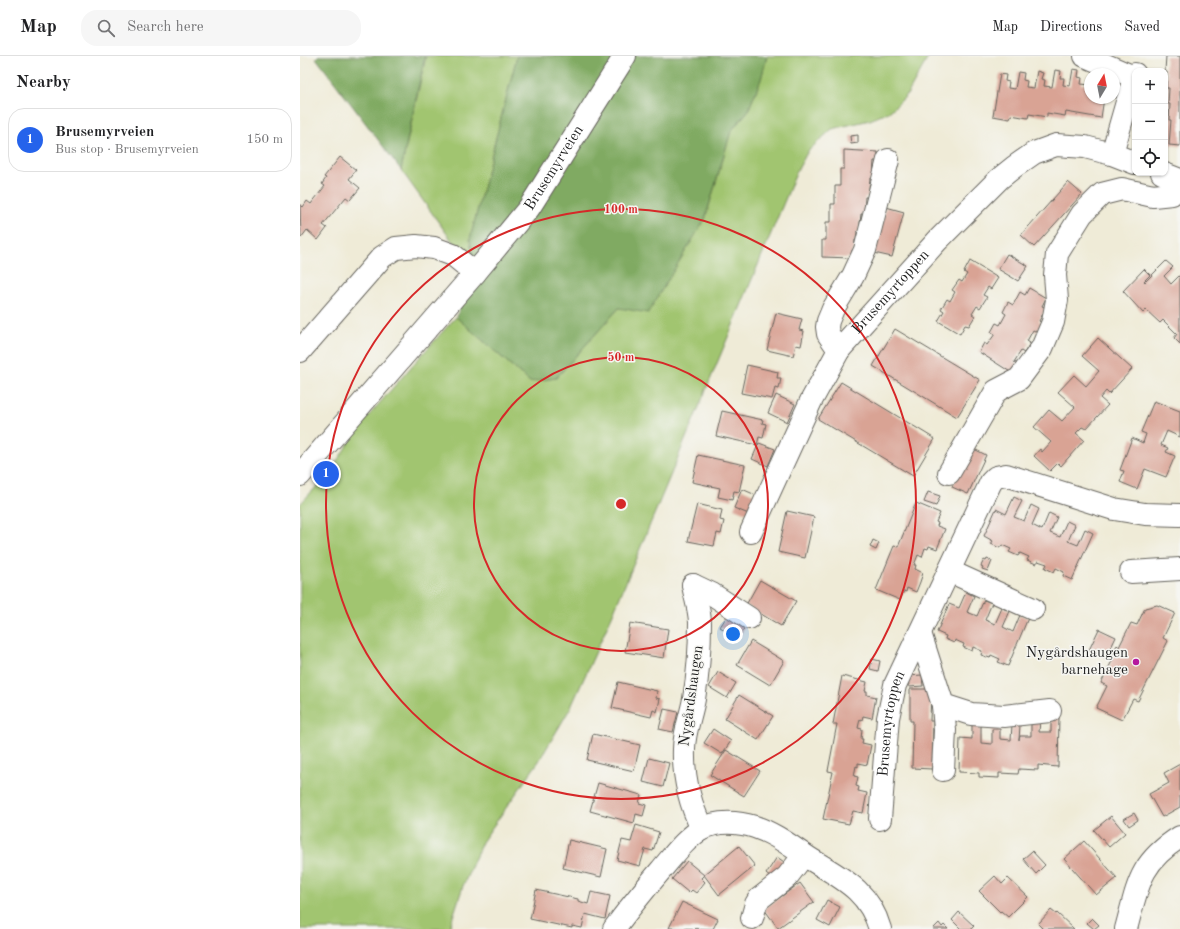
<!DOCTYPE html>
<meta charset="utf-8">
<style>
:root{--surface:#fff;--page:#f6f6f6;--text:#202124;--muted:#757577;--line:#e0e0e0;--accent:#2563eb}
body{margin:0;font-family:"Old Standard TT",serif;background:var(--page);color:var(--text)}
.controls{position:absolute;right:12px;top:12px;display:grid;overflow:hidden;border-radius:8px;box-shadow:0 1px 3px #0004}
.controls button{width:36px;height:36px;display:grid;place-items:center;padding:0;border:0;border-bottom:1px solid var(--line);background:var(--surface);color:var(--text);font:20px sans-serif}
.compass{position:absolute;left:784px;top:12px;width:36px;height:36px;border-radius:50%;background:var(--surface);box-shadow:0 1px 3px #0004;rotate:10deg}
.you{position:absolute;left:433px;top:578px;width:14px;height:14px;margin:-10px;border:3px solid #fff;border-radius:50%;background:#1a73e8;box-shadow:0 0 0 6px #1a73e833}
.badge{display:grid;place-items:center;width:26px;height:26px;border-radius:50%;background:var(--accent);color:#fff;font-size:13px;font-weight:700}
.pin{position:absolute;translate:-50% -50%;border:2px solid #fff;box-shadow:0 1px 4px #0006}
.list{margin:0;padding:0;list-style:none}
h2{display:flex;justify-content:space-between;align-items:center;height:52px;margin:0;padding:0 16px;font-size:17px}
h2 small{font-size:13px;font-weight:400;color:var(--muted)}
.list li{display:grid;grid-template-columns:26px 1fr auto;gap:12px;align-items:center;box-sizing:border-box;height:64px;margin:0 8px 8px;padding:0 8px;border:1px solid var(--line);border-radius:16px}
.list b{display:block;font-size:15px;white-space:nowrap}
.list p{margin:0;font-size:13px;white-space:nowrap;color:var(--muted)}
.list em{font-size:13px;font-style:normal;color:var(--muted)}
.icon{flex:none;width:22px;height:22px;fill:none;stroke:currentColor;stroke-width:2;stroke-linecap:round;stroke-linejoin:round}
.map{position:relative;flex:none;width:880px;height:873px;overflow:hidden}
header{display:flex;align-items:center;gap:24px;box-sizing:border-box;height:56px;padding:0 20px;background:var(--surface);border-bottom:1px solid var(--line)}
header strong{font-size:19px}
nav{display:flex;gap:22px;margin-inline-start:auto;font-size:14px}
.search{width:280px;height:36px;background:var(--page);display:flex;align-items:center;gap:10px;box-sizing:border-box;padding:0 14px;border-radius:16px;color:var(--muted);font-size:15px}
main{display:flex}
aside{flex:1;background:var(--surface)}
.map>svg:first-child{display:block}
</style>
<header>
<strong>Map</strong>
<div class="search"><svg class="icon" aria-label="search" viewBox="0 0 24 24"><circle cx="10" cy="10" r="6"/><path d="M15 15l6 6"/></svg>Search here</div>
<nav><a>Map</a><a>Directions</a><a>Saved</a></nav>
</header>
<main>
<aside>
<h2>Nearby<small></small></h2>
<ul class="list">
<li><span class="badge">1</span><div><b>Brusemyrveien</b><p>Bus stop · Brusemyrveien</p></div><em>150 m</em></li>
</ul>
</aside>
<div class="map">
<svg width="880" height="873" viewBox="0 0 880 873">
<rect width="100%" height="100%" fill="#f6f6f2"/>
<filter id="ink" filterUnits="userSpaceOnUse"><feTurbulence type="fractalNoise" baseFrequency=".025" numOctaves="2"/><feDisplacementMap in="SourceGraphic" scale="8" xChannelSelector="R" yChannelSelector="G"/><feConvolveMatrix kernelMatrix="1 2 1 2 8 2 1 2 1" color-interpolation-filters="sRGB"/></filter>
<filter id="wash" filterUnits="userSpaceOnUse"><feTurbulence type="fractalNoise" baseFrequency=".012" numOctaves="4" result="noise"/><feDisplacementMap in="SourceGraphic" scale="16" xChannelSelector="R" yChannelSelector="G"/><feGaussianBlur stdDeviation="0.9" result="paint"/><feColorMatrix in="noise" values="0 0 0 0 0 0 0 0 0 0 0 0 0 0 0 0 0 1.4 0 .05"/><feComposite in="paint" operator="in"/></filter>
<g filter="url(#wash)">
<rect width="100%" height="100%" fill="#efebd7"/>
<path fill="#a1c56f" stroke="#5e7046" d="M126,0H217L170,183L175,217L101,114Z
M467,0H629L607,39L598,48L589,56L570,64L532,73L508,95L497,115L312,560L271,651L239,705L182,786L163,830L149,873H0V448L23,424L41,399L58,372L117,304L156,261L230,326L256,322L319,252L405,164L431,75L448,55L461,23Z"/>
<path fill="#80aa62" stroke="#4e633f" d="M18,0H125L101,114L16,2Z
M217,0H467L461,23L448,55L431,75L405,163L348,257L319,252L256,322L230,326L156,261L175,217L170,183Z"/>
<g id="blocks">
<path fill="#d9a394" d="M866,0H880V90L869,89L871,64H869L870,48H868L869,32H866L867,16L865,15Z
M773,13L779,14L778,21L782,22L781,28L790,29V42H804L801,62L766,56L765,60L747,57V61L729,58L728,62L711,59L710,63L693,60L700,18L706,19L705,25L709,26L708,32L715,33L718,16L724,17L723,24L727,25L726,31L734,32L737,15L743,17L741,23L745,24L744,30L752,31L755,14L761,15L760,22H764L763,29L770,30Z
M558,79V87L551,88L550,80Z
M544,94L578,96L577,105H574L573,123H570L568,141H565L564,158H561L559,176H557L556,184H555L554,194H552V202L522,201V184H526V166H531V148H535V130H540V113H544Z
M40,101L56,114L49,123L60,132L50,144L46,141L23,169L27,172L18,184L7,174L1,182L0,149H1L3,151L7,145L11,148L25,130L22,128L26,122L24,121Z
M768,126L782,138L734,191L721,179Z
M586,151L604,156L592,201L574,197Z
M707,198L728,210L718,225L698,213Z
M670,205L698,222L691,233L688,231L683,239L687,241L680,252L677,250L672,258L675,260L669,270L665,269L660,278L638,265L644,255L641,253L647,243L650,245L655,236L652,234L659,224L662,226L667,218L664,216Z
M866,205L873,211L864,220L871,228L880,219V288L874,282L877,278L863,264L860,267L846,254L843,257L823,235L844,213L850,219L844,225L845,226Z
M729,232L746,242L742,250L746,252L739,265L742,267L737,276L733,274L727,285L730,287L724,297L721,295L714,306L718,308L712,317L679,296L684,287L687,289L695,278L691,276L696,267L700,269L706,258L703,256L708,246L713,249L720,236L725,239Z
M476,257L502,263L499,274L504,275L501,290L496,289L493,300L467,294Z
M595,273L680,324L657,361L573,310Z
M798,282L832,313L809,338L806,335L800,342L808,349L786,373L782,371L776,377L784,384L761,410L758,407L750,415L734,400L740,393L742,396L751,386L734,371L749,354L762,365L775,351L758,336L774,319L786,330L799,315L782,300Z
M447,309L478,316L477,322H481L479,333L475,332L472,343L441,337Z
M541,326L635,383L613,420L518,363Z
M476,339L495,348L487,366L468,357Z
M854,345L880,355V381L867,375L861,389L868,392L866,396L875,400L866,421L845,413L837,433L820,426L824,415L820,414L832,382L843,387L846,378L841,376Z
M422,355L463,364L462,367L466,368L463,382L459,381L457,389L416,380Z
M459,387L475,393L468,410L452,403Z
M670,391L686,399L668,438L652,431Z
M398,399L445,409L439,436L434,435L432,444L418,441L420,432L392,426Z
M442,433L458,440L451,459L434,452Z
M628,436L640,440L636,450L624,446Z
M714,441L722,445L714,461L724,465L731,449L739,453L732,469L742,474L749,457L757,461L750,477L760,481L767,465L775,469L768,485L778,489L785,473L793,477L772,524L763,520L764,516L756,512L754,516L745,512L747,508L738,505L736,508L727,504L729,501L720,497L718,500L709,496L711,493L702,489L700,492L691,488L693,485L684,480L696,453L706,458Z
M616,447L640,457L636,466L638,467L637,470L645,473L637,493L629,490L628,493L625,492L622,501L618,499L614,509H616L615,513L623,517L620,526L616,536L607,532L606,536L604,535L600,544L576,534L594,490L598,491Z
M397,448L422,454L420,464L424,465L421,478L417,477L414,490L388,485Z
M487,455L514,461L505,502L478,496Z
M573,484L579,487L576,494L570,491Z
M687,503L692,505L688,515L682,513L683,511L681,510L684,504L686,505Z
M460,524L496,545L481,570L446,549Z
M666,536L674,540L667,556L677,560L684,544L692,547L685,564L695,568L702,552L710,555L703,571L713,576L720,559L728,562L708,610L698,606L700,603L691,599L690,602L681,599L682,595L673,591L672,595L663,591L664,588L655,584L654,587L645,583L646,580L637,576L649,548L659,552Z
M857,549L875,557L863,582L868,585L838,645L833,643L822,664L796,652L807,630L801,627L813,603L811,602L817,589L819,591L831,567L837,569L845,552Z
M427,560L445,571L438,582L420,571Z
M330,567L368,573L364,602L325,596Z
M799,573L816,581L806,602L789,594Z
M451,585L484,605L470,629L437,609Z
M572,603L580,605L578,615L570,613Z
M418,616L436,627L427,642L409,631Z
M622,619L623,630L609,631L608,620Z
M542,620L567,626L565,635H567V639L576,641L572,662L563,660L562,664L560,663L558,672L562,673L561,683H563L562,687L571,689L567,709L558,707V711L556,710L554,720L558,721L556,730L559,731L558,735L567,737L563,757L553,755L549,768L523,763L533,716L528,715L537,668H533Z
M318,626L357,635L356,642L360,643L357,656L353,654L351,661L312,652Z
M610,633H631L630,665H633L632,713L612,712L613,665H610Z
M439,639L473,660L458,684L425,663Z
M364,653L378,656L373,676L359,673Z
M751,661H759L758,711L738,709V714L719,713L718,718L699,717V722L679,721V717L659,716L660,682L672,683V667L681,668V687L692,688V673H700V683L711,684L712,669H720L719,684L720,680H731V665H740L739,676H751Z
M413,673L431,685L422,698L404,687Z
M293,678L340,689L334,715L287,704Z
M426,694L460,715L444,740L410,719Z
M349,702L369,707L363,731L343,726Z
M880,708V751L862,761L849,738L869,727L864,717Z
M298,727L341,739L339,747L346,749L343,760L336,758L334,767L290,755Z
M834,757L838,764L829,770L824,763Z
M811,760L825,777L809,791L794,774Z
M336,769L359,776L353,795L345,793L340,810L317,804L322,784L331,786Z
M269,784L307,793L301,821L263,812Z
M784,785L817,822L796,839L764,803Z
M439,790L455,810L419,839L404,819Z
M732,795L745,809L736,818L723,803Z
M477,801L487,808L475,825L466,818Z
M387,805L404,819L401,822L405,826L396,837L392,834L389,837L372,823Z
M695,820L702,828L708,822L728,841L708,861L701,855L700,856L679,835Z
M500,827L514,846L478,872L464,853Z
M236,834L278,843V845L288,848L291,836L310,840L305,863L285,858L282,872L272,870V872L230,863Z
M527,844L540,851L530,871L517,864Z
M382,846L418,863L413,873L369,872Z
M751,854L756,858L757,857L774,873H741L742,872L738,868Z
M659,856L674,870L671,873H661L652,864Z
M792,862L799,869L794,873L787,867Z
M639,867L642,871L644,869L648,873H633Z"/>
</g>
</g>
<g filter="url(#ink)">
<use href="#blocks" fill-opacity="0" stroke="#66645d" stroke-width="1"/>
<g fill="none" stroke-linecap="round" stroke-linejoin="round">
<g stroke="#66645d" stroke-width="24">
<g id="minor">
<path d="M785,0L834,21"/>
<path d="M812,98L835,18"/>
<path d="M862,117L880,124"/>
<path d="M539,294L528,278L527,271L528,265L533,253L553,220L565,194L588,104"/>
<path d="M0,295L82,201L96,192L116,190L134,192L153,199L175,217"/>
<path d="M649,417L696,335L719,323L742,292L753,266L757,244L755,219L757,198L782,158L802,138L822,133L853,140L872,138L880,129"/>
<path id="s1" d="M0,419L175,217L229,152L325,0"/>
<path id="s2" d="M451,476L511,345L539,294L637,185L699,123L714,111L734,97L756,89L785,91L812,98L835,107"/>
<path d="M649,515L733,553"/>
<path d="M831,516L880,513"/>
<path d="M393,529C395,541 400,555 400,567C400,592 398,619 394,643C391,660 384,676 384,693C383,721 390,748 402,773"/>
<path d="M393,529L412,538L449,562"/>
<path d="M620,577L643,649L671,658L704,660L750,655"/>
<path d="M643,714L645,674L643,649"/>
<path id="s3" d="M580,763L588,662L595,629L691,426L696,421L706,419L814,453L845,458L880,459"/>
<path d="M452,862L456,848L459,843L487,821L504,799"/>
<path d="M314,873C329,852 345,833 361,814C373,800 386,782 402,773C417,764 439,766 455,771C476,778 493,792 512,804C543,823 569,835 580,873"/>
<path d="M826,873C838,829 839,807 880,781"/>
</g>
</g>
<use href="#minor" stroke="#fff" stroke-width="22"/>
</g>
</g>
<g fill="none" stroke="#d62828" stroke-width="2">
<circle cx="321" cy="448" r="147"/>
<circle cx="321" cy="448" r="295"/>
</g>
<circle fill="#b5179e" stroke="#f6f6f2" stroke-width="1.5" cx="836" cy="606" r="4"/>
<g text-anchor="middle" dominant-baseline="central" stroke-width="3" stroke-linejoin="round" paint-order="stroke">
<g font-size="15" fill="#1c1c1c" stroke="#f6f6f2">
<text stroke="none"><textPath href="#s1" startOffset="399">Brusemyrveien</textPath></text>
<text stroke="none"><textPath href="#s2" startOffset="280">Brusemyrtoppen</textPath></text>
<text transform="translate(392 640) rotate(-82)">Nygårdshaugen</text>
<text stroke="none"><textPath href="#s3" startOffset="96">Brusemyrtoppen</textPath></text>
</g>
<g font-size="15" fill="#1c1c1c" stroke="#f6f6f2" text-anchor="end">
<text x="828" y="597">Nygårdshaugen<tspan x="828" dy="17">barnehage</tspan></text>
</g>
</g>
<circle cx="321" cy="448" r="6" fill="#d62828" stroke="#f6f6f2" stroke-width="2"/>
<g font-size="12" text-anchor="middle" font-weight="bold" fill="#d62828" stroke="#f6f6f2" stroke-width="3" stroke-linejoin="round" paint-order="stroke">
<text x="321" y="157">100 m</text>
<text x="321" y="305">50 m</text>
</g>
</svg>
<div class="controls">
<button>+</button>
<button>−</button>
<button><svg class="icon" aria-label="locate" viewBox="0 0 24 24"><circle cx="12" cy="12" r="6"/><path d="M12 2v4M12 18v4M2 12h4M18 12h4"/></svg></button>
</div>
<svg class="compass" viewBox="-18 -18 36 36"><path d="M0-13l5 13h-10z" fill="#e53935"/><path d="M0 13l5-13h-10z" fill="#757577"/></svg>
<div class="you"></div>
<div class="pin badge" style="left:26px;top:418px">1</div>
</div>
</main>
